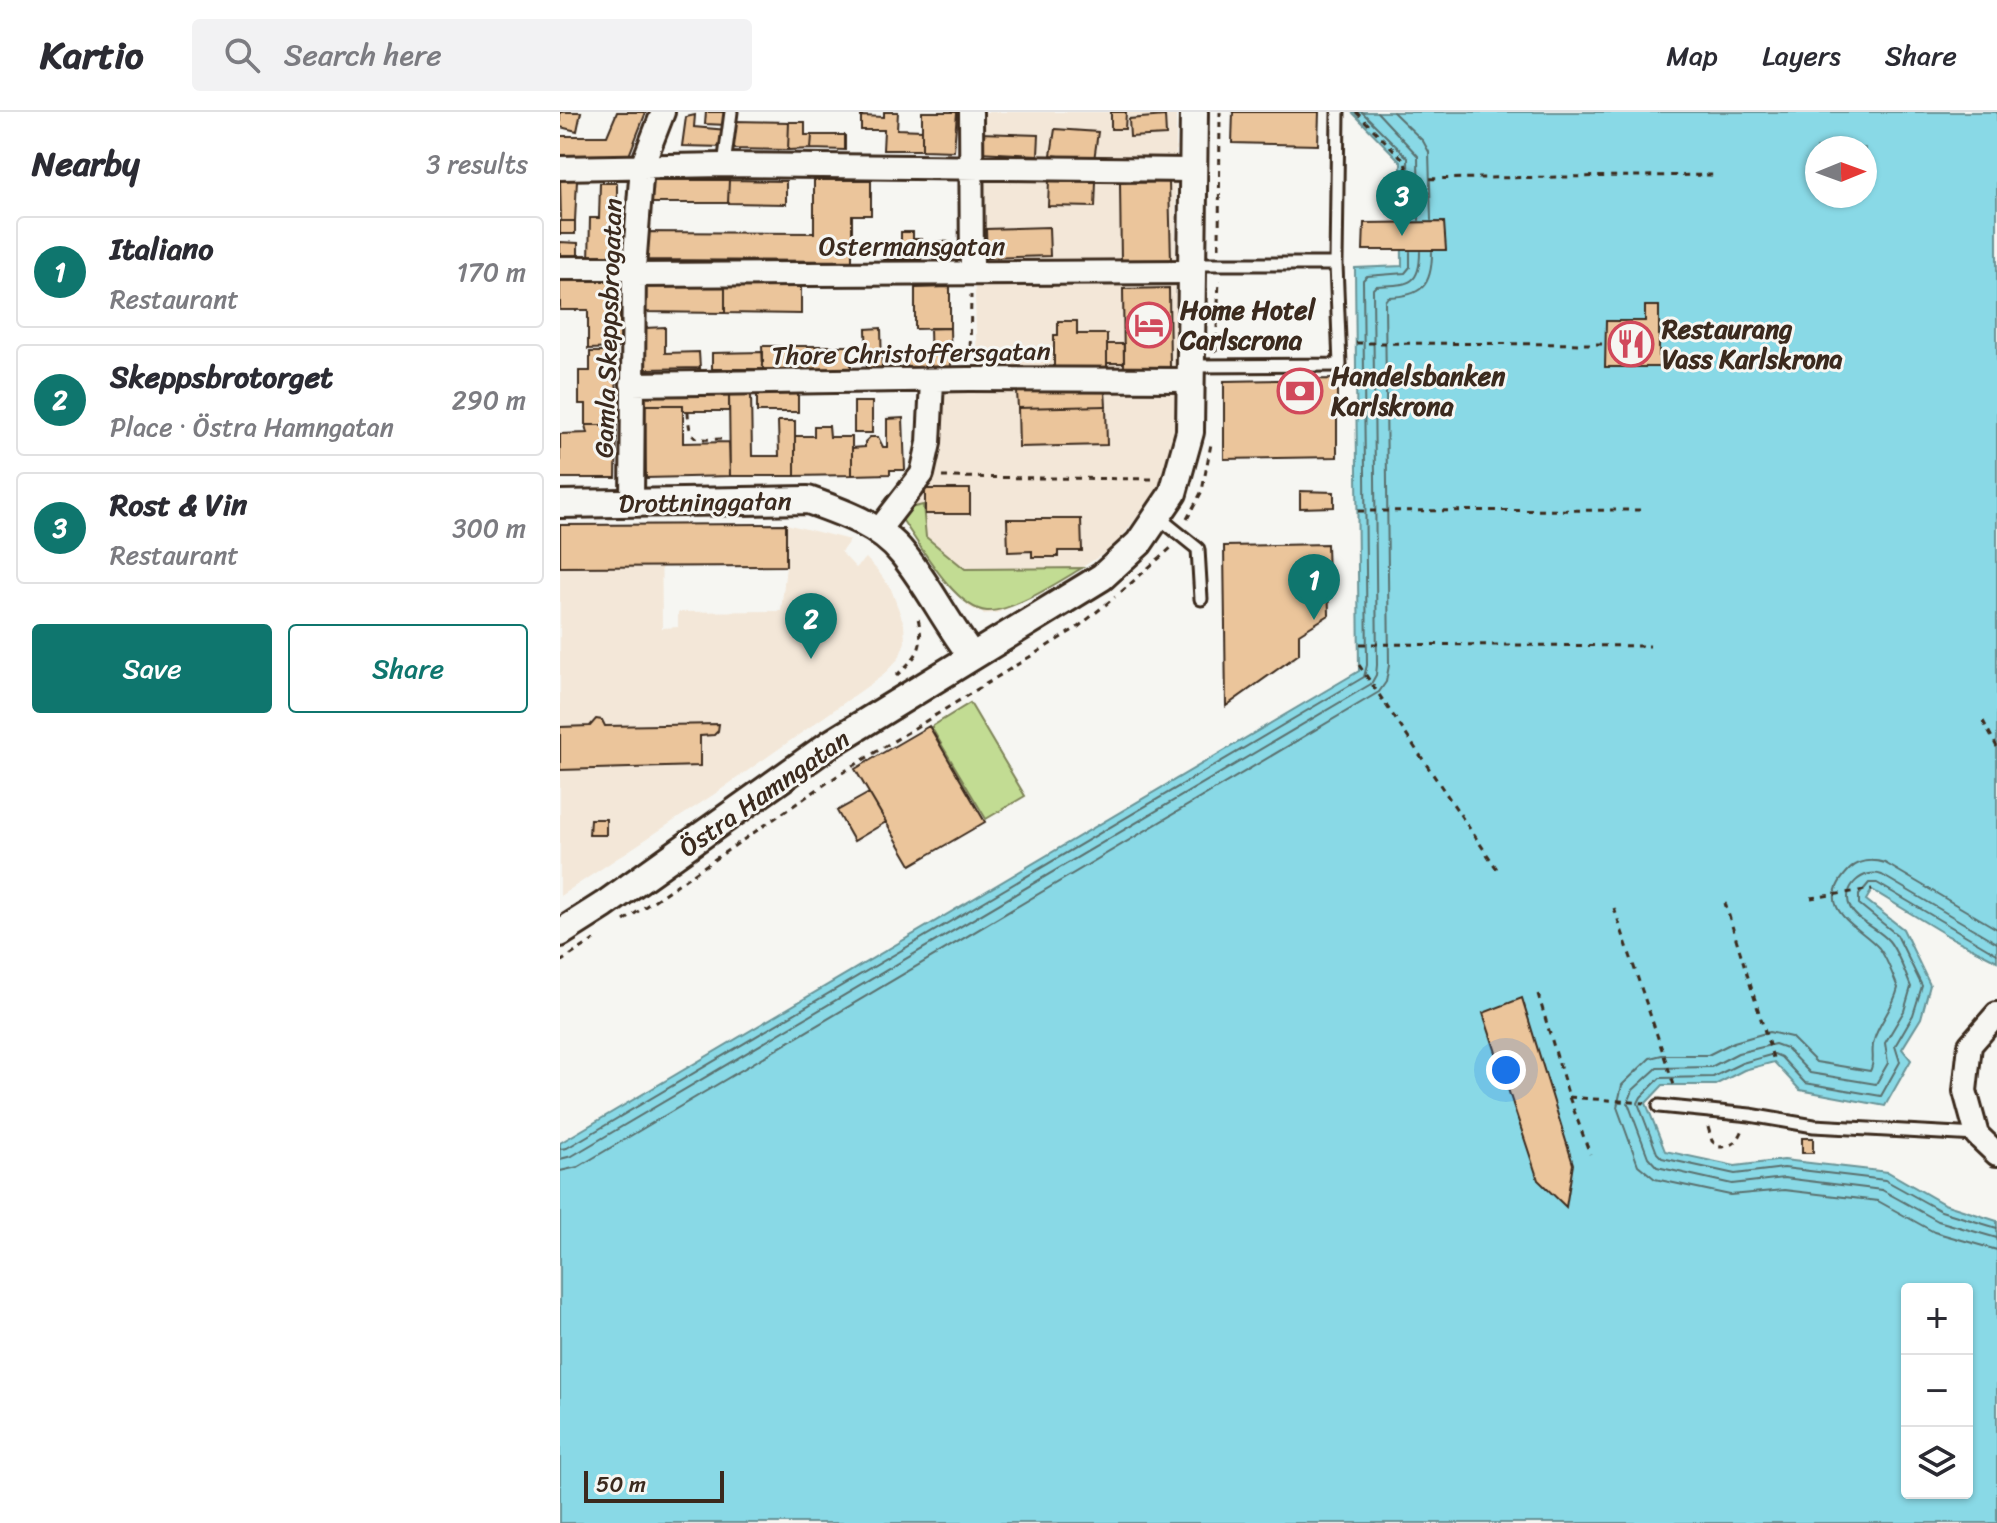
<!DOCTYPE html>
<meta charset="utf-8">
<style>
:root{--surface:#fff;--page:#f2f2f3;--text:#2b2b33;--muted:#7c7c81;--line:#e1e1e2;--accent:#0f766e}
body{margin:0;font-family:Sriracha,sans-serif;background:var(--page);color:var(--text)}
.controls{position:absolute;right:24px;bottom:24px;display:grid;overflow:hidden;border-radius:8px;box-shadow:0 2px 6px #0004}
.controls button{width:72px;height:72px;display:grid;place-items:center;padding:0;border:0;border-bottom:2px solid var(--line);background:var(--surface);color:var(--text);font:40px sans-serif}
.compass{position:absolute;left:1245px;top:24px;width:72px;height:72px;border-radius:50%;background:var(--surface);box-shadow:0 2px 6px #0004;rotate:89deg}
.scale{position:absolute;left:24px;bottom:20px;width:140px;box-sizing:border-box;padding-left:8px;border:4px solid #3b2a1e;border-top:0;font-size:22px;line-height:28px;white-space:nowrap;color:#3b2a1e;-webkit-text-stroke:6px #f6f6f2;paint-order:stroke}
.you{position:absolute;left:946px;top:958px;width:28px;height:28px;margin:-20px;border:6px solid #fff;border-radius:50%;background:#1a73e8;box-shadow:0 0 0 12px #1a73e833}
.badge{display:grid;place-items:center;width:52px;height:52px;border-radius:50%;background:var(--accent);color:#fff;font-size:26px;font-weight:700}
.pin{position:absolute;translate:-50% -66px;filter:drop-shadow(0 2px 4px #0008)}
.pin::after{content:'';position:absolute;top:42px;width:28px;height:24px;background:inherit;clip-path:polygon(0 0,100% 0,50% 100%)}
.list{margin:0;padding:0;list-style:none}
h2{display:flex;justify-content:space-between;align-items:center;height:104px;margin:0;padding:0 32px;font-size:34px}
h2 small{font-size:26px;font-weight:400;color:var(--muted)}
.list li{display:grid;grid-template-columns:52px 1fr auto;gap:24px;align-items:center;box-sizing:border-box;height:112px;margin:0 16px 16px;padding:0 16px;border:2px solid var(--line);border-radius:8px}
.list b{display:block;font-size:30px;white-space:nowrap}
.list p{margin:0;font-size:26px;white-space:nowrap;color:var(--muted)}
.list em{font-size:26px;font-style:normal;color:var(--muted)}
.actions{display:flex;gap:16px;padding:24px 32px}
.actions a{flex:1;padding:18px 0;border:2px solid var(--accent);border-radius:8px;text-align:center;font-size:28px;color:var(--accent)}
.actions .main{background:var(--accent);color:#fff}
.icon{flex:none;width:44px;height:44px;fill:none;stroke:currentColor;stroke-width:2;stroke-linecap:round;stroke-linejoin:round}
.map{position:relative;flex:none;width:1437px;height:1411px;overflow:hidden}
header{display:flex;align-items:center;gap:48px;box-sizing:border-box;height:112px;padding:0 40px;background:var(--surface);border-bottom:2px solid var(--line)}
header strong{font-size:38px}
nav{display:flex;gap:44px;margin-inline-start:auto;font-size:28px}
.search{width:560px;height:72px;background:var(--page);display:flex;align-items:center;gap:20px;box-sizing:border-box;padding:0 28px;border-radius:8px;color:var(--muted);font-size:30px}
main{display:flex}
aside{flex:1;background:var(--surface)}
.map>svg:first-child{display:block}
</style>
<header>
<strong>Kartio</strong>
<div class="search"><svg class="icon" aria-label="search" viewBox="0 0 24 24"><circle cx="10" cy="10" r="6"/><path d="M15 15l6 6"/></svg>Search here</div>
<nav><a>Map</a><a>Layers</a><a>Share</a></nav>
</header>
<main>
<aside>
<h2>Nearby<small>3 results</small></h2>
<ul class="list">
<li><span class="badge">1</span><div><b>Italiano</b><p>Restaurant</p></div><em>170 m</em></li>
<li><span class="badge">2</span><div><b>Skeppsbrotorget</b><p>Place · Östra Hamngatan</p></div><em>290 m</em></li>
<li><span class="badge">3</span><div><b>Rost &amp; Vin</b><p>Restaurant</p></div><em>300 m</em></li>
</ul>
<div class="actions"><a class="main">Save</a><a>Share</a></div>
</aside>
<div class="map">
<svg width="1437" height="1411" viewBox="0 0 1437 1411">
<rect width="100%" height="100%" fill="#f6f6f2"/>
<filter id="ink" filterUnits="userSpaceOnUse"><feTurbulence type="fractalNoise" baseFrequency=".0125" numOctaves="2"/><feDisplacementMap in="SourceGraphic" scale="16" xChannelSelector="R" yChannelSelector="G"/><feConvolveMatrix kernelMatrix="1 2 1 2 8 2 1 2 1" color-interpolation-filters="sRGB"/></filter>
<g filter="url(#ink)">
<path fill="#f3e7d8" d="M410,0H616L615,257L417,258Z
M616,277L617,323L599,377L554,435L485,479L437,501L424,502L409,495L349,419L348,407L374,352L378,279Z
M226,412L290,428L281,440L296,456L306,446L318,459L331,477L344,512L345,530L339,546L322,564L156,681L0,784V413H101L102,516L118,515V500L221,499L226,454Z"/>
<path fill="#c2dc93" stroke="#7e8358" stroke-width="2" d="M363,393L366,425L405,457L522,456C500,469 453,500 427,499C395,497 359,431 341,406V398Z
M410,591L465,684L426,707L371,615Z"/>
<path fill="#89d9e6" stroke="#6a9396" stroke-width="2" fill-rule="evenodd" d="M792,0H1437V849L1388,824L1312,778L1306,788L1343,817L1370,873L1361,906L1342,937L1351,948L1325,994L1240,978L1214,950L1184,958L1155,973H1103L1086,991L1105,1039L1175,1054L1224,1048L1328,1060L1384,1092L1437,1109V1411H0V1031L799,559L795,156L842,154L841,50ZM1257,36H1305V84H1257ZM1347,1177H1407V1381H1347Z"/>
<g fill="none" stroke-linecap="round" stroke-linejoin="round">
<path stroke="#5a706e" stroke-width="2" d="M802,0L848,46L849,108
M817,0L858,44L859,108
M833,0L863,29L869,40L871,108
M1437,817L1325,751C1312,747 1300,748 1290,757C1250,797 1299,813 1319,836C1327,846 1333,864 1338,876C1333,897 1319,910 1314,928C1310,940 1316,948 1310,959L1256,950L1231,925L1209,920L1174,930L1148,943H1102L1090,946L1062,973L1057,995L1078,1053L1095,1067L1170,1083L1224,1078L1318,1089L1374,1120L1437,1138
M1437,831L1322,763C1304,756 1281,775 1290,795C1297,810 1318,816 1329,829C1338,840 1345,861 1351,875L1344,899L1325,931L1328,951L1316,972L1250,961L1226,936L1215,932L1178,941L1151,955L1097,956L1073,978L1068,991L1088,1045L1097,1055L1172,1072L1224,1066L1322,1078L1378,1109L1437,1126
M1437,842L1317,771H1309L1299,783V792L1337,823L1362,874L1353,903L1335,934L1340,950L1321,984L1245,971L1221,945L1214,942L1182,951L1153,965L1100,966L1081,985L1078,991L1097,1041L1102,1046L1175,1062L1224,1056L1325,1068L1381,1099L1437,1116
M0,1037L7,1036L804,565L807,553L803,168L807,164L845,161L850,155V140
M0,1047L12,1044L811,572L816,563L817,553L813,177L816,174C846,172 860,176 860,140
M0,1059L18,1055L819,580L826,570L829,553L825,189L828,185C862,184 872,174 872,140"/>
</g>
<path fill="#ebc59b" stroke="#3b2a1e" stroke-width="2" d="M0,0H21L17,19L0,15Z
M57,0H86L66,51L0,50V24H47Z
M146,0H169L167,13L145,12Z
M324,0H338L337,17L362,18V38H323L324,18H301V4L324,5Z
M362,0H397L394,39L362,38Z
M551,0H566L565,17H551Z
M673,0H759L758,33L672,31Z
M135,3L134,15L167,18L165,35L122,34L126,5Z
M605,4L606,23L570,25L569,7Z
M174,9L229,10L228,38L174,37Z
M229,10H245V23H252L251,37L228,38Z
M495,17L538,20L534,48L491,43Z
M419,21L479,23L478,43L418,40Z
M252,23H285V38L251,37Z
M0,68H17L15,109H1Z
M83,68H169L168,91H83Z
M169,68L226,69V92L168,91Z
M254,68H311V103H292V149L80,148V120L254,121Z
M489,68L536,70L535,95L488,94Z
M609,70L611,149L561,150L560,71Z
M40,71H57V149H29L30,106H39Z
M0,109H15V122H0Z
M884,110L886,138H803L804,111Z
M489,115L490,144L427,146L426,117Z
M341,120H353V127H361V147H324V130H341Z
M378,129L388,130L387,146H378Z
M0,130L18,131V148L0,147Z
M55,163V167L60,168V236L28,237V198H0V164Z
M83,174L165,175V201L82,200Z
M165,175H241V202L165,201Z
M390,175V216L355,217V176Z
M609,176L610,255L564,256L563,177Z
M1085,194H1099V255H1045L1046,209H1085Z
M498,209H517V222H547V255H494V223H498Z
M105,215V241L139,240L140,256L86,257L85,216Z
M321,216L322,256H307L306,217Z
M370,216H390L391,258H371Z
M547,232H564V251H547Z
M202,234H291V257H203Z
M30,240H56L57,313H26V292H19V259H30Z
M203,240V257H152V241Z
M366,245V256H347L346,246Z
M777,267V345L664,347V269Z
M545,278L546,294L458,296L457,280Z
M169,281H191L192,344H219L218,309H235V364H170Z
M169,281V299H123V293H85V282Z
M238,281V300H197V282Z
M294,290H312V321H294Z
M85,293H123V331L169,330L170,364L86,366Z
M546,294L547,333L459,335L458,296Z
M343,306L345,358H330V362L292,363V336L305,335V330L310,325H318L323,335H327V307Z
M26,313H57L56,366H0V322L28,321Z
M254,314H269L270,325H292V363L235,364V324H254Z
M365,377H410V402H365Z
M740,379L774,380V395L740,396Z
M447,407H521L522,439H498V445H472V439L448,440Z
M226,412V454L0,455V413Z
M767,432L769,503L739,522V542L666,594L664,434Z
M36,607L42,608L45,614L159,612L158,619L154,623L140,624V654L0,658V615L30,614Z
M369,614L425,710L351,753L295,657Z
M309,681L326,710L294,729L277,699Z
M30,707H46V723H29Z
M962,886L1013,1052L1006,1095L978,1068L923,901Z
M1242,1026H1253V1041H1242Z"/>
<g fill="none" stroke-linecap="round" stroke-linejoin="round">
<g stroke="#3b2a1e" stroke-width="17">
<path id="service" d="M164,53L171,0
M631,152H776L778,0
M631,254L780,253L776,152
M597,404L638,437L641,487
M1099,994L1190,1003L1254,1014L1417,1023"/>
</g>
<g stroke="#3b2a1e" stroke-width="28">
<path id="minor" d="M411,0L412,161
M0,56L164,53L633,58
M0,156H74
M73,163L630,160
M72,272L409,267L630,268
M72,390L74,156L82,54L103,0
M318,419L362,362L369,331L372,269
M1437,902L1410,933L1405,979L1417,1023L1437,1042"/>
</g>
<g stroke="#3b2a1e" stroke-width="32">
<path id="tertiary" d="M0,392L248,388C282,400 320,413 343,442C369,474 387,512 412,544
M0,821L44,793L270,632L542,465L579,431L613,381L630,320L634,0"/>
</g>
<path stroke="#3b2a1e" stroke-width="3" stroke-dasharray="6 6" stroke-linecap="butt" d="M796,0L844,48L850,67L1154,63
M659,136L660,0
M796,231L1045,232
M656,240L659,168
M410,247L411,183
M128,299C129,329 134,328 162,327
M382,365L594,367
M798,399L1085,398
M627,407L642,379L651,332
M561,480L612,435
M800,532L1090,534
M799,553L937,757
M336,564C358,543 365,537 358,506
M1423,609L1437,635
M1251,786L1312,777
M1165,791L1214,949
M1054,796L1114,973
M64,809L277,664L518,515L555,485
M0,850L34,828
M978,882L1009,985L1030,1042
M1009,985L1085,991
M1148,1015L1152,1029L1159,1035C1174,1035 1179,1028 1184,1015"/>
<use href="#service" stroke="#f6f6f2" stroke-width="11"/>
<use href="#minor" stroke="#f6f6f2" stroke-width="22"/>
<use href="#tertiary" stroke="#f6f6f2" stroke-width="26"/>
</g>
</g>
<defs>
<g id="hotel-ring" transform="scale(2.3)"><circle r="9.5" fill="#f6f6f2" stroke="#d1495b" stroke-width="1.5"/><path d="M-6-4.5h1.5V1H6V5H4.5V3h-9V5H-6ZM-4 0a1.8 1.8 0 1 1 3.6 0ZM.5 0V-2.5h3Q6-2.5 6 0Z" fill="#d1495b"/></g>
<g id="restaurant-ring" transform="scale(2.3)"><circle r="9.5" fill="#f6f6f2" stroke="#d1495b" stroke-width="1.5"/><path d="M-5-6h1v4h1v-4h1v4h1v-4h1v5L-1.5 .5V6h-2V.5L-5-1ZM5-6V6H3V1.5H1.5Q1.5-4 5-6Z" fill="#d1495b"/></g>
<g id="bank-ring" transform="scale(2.3)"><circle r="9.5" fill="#f6f6f2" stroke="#d1495b" stroke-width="1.5"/><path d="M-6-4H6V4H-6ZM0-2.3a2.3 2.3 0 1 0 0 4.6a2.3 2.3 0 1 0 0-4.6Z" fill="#d1495b"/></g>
</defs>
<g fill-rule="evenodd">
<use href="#hotel-ring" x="589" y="213"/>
<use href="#restaurant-ring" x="1071" y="232"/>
<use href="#bank-ring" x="740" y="279"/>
</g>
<g text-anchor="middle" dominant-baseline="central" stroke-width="6" stroke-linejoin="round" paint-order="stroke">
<g font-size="26" fill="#3b2a1e" stroke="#f6f6f2">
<text x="352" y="134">Ostermansgatan</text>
<text transform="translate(48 216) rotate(-88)">Gamla Skeppsbrogatan</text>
<text transform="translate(351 241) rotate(-1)">Thore Christoffersgatan</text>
<text transform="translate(145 390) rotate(-1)">Drottninggatan</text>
<text transform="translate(204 681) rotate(-35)">Östra Hamngatan</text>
</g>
<g font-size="26" font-weight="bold" fill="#3b2a1e" stroke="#f6f6f2" text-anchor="start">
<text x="620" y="198">Home Hotel<tspan x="620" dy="30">Carlscrona</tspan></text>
<text x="1102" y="217">Restaurang<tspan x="1102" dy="30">Vass Karlskrona</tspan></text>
<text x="771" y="264">Handelsbanken<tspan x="771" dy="30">Karlskrona</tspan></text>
</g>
</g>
</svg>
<div class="controls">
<button>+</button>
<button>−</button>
<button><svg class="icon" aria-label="layers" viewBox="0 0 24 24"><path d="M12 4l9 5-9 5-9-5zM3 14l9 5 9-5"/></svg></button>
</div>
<svg class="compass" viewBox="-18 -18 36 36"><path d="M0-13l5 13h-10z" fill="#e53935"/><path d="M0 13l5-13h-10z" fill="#7c7c81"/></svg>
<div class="scale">50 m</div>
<div class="you"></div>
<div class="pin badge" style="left:754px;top:508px">1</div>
<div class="pin badge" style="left:251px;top:547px">2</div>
<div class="pin badge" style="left:842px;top:124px">3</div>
</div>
</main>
